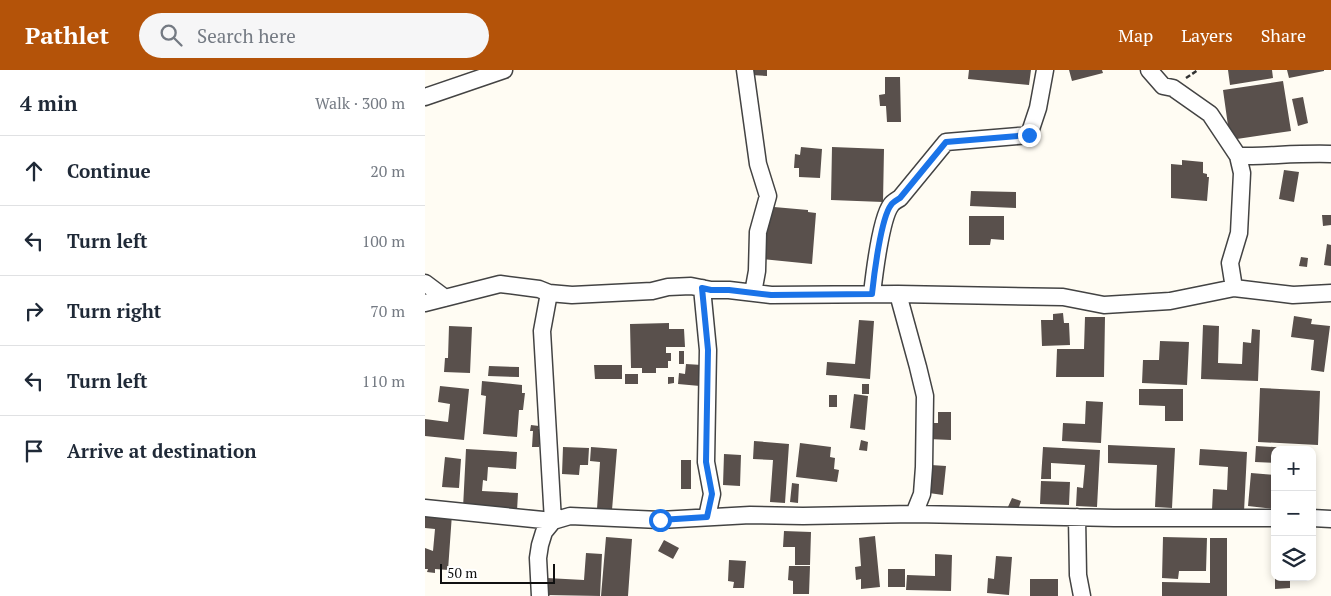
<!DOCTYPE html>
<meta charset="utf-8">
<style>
:root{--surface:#fff;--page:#f6f6f7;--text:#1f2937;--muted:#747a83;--line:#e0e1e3;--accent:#b45309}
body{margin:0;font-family:"PT Serif",serif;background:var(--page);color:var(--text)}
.controls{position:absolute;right:15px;bottom:15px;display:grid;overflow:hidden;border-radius:10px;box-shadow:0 2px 8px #0003}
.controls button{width:45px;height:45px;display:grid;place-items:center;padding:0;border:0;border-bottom:1px solid var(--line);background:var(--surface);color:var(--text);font:25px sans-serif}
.scale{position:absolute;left:15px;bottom:12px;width:115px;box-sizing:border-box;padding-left:5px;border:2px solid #101010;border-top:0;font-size:14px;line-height:18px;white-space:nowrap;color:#101010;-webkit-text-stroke:4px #fff;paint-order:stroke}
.stop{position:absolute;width:15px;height:15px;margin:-11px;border:4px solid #1a73e8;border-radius:50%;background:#fff}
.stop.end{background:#1a73e8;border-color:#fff;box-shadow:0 1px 5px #0008}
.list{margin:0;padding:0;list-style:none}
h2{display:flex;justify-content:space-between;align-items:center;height:65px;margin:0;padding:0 20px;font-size:21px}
h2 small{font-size:16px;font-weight:400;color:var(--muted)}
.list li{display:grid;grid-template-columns:32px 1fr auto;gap:15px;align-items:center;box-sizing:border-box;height:70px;padding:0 20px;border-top:1px solid var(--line)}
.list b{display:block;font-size:19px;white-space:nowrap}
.list em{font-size:16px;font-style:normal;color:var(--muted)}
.icon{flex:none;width:28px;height:28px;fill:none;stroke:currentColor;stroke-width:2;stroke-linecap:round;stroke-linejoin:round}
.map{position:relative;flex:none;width:906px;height:526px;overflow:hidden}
header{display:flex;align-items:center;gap:30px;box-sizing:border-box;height:70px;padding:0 25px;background:var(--accent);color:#fff}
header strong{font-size:24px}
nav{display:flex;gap:28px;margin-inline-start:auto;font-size:18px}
.search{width:350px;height:45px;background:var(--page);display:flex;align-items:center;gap:12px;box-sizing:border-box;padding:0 18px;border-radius:28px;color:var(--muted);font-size:19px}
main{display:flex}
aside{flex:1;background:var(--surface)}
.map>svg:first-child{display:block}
</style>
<header>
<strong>Pathlet</strong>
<div class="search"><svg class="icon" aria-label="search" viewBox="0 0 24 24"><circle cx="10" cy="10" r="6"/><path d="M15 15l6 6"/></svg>Search here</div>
<nav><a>Map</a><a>Layers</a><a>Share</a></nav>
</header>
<main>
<aside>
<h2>4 min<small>Walk · 300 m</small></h2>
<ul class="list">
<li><svg class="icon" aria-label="ahead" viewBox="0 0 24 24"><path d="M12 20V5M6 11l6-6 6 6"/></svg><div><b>Continue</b></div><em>20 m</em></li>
<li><svg class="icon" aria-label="left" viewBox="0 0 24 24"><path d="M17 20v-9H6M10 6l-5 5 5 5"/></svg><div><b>Turn left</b></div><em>100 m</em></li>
<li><svg class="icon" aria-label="right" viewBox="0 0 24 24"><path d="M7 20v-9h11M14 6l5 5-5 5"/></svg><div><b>Turn right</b></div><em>70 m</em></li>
<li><svg class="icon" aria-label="left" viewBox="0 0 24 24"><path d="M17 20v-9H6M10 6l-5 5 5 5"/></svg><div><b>Turn left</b></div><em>110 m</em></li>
<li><svg class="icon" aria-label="arrive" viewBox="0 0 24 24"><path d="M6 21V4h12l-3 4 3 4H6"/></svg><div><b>Arrive at destination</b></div></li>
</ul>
</aside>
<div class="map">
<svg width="906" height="526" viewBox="0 0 906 526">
<rect width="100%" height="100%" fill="#fffcf3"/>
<path fill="#59504c" d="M326,0H342V6L326,5Z
M544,0H606L604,15L543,9Z
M644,0H677L678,3L647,11Z
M803,0H847L848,8L805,15Z
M862,0H899V1L864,8Z
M460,7H475L476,52H462L461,36H455L454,25L460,24Z
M858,11L866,61L805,70L798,20Z
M878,27L883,53L873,56L867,29Z
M376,77L397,79L395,108L374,107V98H369L370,84L375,85Z
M407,77L459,79L458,132L406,130Z
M757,90L778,92V103L782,104V107H784L782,131L746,128V94L757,95Z
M859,100L874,102L869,132L854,129Z
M546,121L591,122V138L545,136Z
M349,137L383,140V142L391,143L387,194L337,189L342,139L349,140Z
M897,145H906V155L898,156Z
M544,146H579V170L566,169L565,175H544Z
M902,174L906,175V196L899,195Z
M876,187L883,188L882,197L874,196Z
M638,243L639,253H644L645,275L617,276L616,250H628V244Z
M869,246L887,249L886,254L905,256L899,302L886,300L889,270L866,267Z
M660,247H680L679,307H631L632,279H659Z
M434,250L449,251L445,309L401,305L402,292L430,294Z
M244,253V259H259L260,277H241V283H246V291H243V298H231V303H217V298H206L205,254Z
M778,255L794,256L793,293L817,294L818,272L826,273L827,259L835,260L833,311L776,309Z
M24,256L47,257L45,303L19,302L20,288H23Z
M735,271L764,272L762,315L717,313L718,290H734Z
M254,281H259V294H254Z
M261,294L277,295L275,316L253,314L254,303L260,304Z
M169,295H197V309H170Z
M64,296L94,297V307L63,306Z
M200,304H213V314H200Z
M243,307H249V313L243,314Z
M57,311L97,315V323H100L98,340H94L92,367L58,364L61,326L56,325Z
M437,314H444V324H437Z
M15,316L44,319L39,370L0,366V349L23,352L25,334L13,332Z
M835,318L895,321L893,375L833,372Z
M714,319H758V351H740V336L714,335Z
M429,324L443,326L440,360L425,358Z
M404,325H412V337H404Z
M661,331L678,332L676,373L637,371L638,353L660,354Z
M513,342H526V370L503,369V353H513Z
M106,355L114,356L113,359H116L114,377H107L108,361H105Z
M436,370L443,372L442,381L434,380Z
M329,371L364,374L360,433L345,432L348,390L328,389Z
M375,373L406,377L405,387L410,388L409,399L414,400L412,412L371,407Z
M683,375L750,378L747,438L730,437L732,395L683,393Z
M831,376L864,378V380H850V393L830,392Z
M138,377L164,378L163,395H155L154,405L137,404Z
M166,377L192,379L187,440L172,439L175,392L165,391Z
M618,377L675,380L672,437L651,436L652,417L658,418L660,395L626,393V409H616Z
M41,379L92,382L91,399L63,397L62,411L58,410L57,421L93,423L92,441L38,438Z
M775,379L822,382L819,442L787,440L788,419L802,420L803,397L774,395Z
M299,384L316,385L315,416L298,415Z
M20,387L36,389L34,418L17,417Z
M256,390H266V419H256Z
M506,395L521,396L518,425L504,423Z
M826,403L850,405V439L823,436Z
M616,411L645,412L644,435L615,434Z
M367,413L374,414L373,433L365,432Z
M587,428L596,431L592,443L582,439Z
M0,442L27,444L23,500L10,499V503L2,502L3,499H0V478L8,481L10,459L0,458Z
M359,461L386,462L385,495H370V477H358Z
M450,466L455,517L436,519V509L431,510L430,497L436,496L434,468Z
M181,467L207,469L203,526H176Z
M738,467L782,468L781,501H754L753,509L737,508Z
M785,468H802V526H737V512L785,513Z
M239,470L254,478L248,489L233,481Z
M161,483L177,484L175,526L121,525L122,508L159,510Z
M510,484L527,485L526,521L481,520L482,505L510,506Z
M571,486L587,487L584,525L562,523L563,508L569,509Z
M304,490L321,491L319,518H308L309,512L303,511Z
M364,496H385L384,524H368V511L363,510Z
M463,499H480V517H463Z
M850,507H865V518L850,519Z
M605,509H633V526H605Z"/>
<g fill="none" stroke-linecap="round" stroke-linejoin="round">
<g stroke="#434343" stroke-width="19">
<path id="minor" d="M320,0L333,94L343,126L333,162L332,201L328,223
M724,0L738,16L748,18L785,44L813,86L817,103L814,163L805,193L809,218
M0,27L79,0
M813,86C844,86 875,83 906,84
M0,213L20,228
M277,218L283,280L281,392L287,424L282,447
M447,224C449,206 456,148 466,135C468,132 472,130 475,128L521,72L604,65L613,38L620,0
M0,233L75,214L114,219L124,223L147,225L227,221L243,217L266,216L286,220H304L346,225L473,224
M0,438L128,451L117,261L124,223
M489,444L497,424L499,397L500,326L493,297L473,224L638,227L679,235L745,231L809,218L868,225L906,223
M652,447L653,505L657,526
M887,448L906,449
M115,526L113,488L115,475L119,462L128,451L145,446L235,450L325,445L378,446L489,444L689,448H850"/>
</g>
<path stroke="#323232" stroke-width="2.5" stroke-dasharray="5 2.5" stroke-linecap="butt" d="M761,8L773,0"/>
<use href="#minor" stroke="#fff" stroke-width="16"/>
</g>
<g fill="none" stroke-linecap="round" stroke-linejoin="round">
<path stroke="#1a73e8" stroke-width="6" d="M235,450L282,447L287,424L281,392L283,280L277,218L286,220H304L346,225L447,224C449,205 456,148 466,135C468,132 472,130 475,128L521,72L604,65"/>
</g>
</svg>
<div class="controls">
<button>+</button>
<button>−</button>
<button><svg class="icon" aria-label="layers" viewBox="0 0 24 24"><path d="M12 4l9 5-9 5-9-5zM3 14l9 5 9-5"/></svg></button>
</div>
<div class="scale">50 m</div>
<div class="stop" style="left:235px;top:450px"></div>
<div class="stop end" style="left:604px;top:65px"></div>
</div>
</main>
